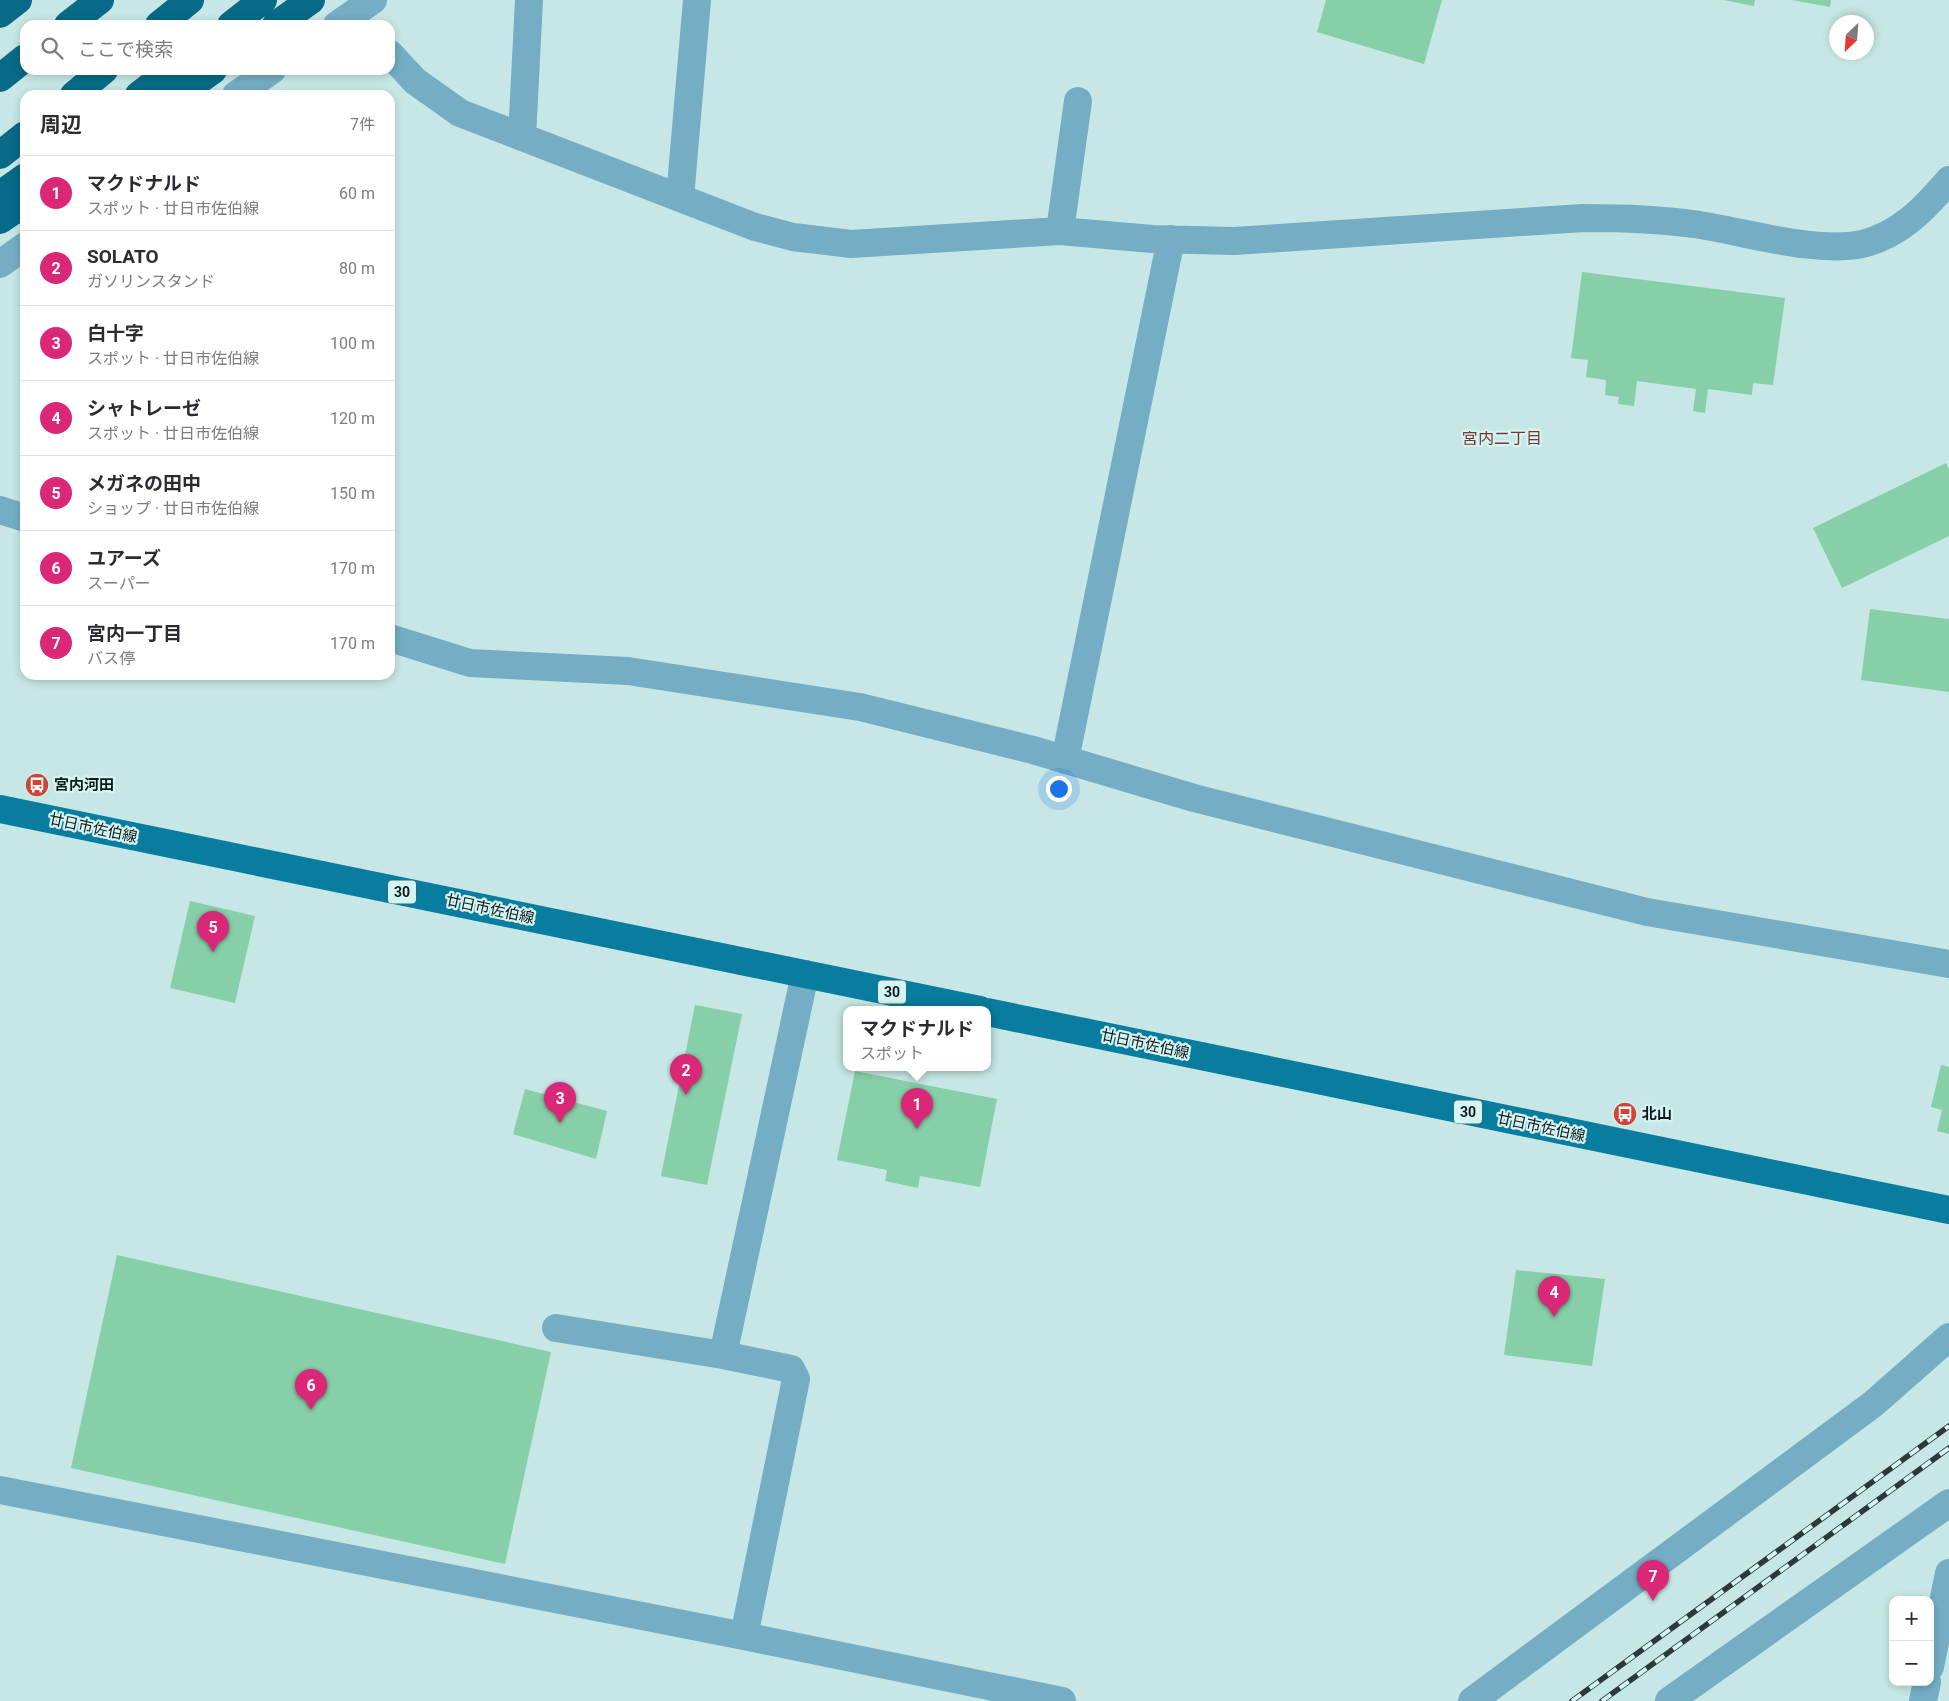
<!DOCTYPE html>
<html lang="ja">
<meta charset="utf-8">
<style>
:root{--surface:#fff;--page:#f2f2f3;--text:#2b2b33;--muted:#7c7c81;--line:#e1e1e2;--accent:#db2777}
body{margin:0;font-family:Roboto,"Noto Sans JP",sans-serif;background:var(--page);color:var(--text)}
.controls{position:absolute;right:15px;bottom:15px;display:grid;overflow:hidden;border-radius:10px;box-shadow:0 2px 8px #0003}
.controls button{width:45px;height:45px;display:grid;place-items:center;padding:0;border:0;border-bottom:1px solid var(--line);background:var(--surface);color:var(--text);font:25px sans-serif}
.compass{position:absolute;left:1829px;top:15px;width:45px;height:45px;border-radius:50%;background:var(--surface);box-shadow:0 2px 8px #0003;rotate:205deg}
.you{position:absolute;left:1058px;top:788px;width:18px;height:18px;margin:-12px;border:4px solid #fff;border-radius:50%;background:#1a73e8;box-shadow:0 0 0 8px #1a73e833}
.badge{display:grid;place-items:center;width:32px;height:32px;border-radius:50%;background:var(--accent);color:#fff;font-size:16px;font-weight:700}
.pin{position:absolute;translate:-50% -41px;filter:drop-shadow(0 1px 2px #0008)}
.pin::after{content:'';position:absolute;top:26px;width:18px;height:15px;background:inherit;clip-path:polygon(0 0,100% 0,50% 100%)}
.popup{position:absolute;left:843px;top:1006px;width:148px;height:65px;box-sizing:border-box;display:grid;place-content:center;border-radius:10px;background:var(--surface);filter:drop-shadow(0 1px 4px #0005);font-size:16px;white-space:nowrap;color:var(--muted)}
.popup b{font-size:19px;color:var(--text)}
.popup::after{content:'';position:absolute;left:50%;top:100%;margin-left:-10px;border:10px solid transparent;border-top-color:var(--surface)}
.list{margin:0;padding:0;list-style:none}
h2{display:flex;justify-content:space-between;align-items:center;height:65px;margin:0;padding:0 20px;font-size:21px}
h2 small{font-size:16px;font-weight:400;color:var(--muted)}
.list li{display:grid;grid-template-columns:32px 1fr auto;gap:15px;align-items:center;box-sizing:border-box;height:75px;padding:0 20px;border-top:1px solid var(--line)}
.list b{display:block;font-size:19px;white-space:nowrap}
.list p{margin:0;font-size:16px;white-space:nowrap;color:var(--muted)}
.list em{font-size:16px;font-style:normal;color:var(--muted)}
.icon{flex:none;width:28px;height:28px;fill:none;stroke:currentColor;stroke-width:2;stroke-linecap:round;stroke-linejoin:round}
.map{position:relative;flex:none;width:1949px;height:1701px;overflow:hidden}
.search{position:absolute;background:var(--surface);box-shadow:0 2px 8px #0003;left:20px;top:20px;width:375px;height:55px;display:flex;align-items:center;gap:12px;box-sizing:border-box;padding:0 18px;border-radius:15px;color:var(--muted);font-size:19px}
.panel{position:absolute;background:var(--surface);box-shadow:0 2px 8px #0003;left:20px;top:90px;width:375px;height:590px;border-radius:15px}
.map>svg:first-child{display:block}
</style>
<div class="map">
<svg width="1949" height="1701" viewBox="0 0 1949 1701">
<rect width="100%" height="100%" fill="#c6e7e5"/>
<path fill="#86cfa8" d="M1326,0H1442L1424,64L1317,32Z
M1723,0H1755L1754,6Z
M1792,0H1831L1830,7Z
M1582,272L1785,298L1773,385L1753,383L1752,395L1708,389L1705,413L1693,411L1696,389L1637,381L1634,406L1618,404L1619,397L1605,395L1606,380L1586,377L1588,360L1571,358Z
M1946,463L1949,469V536L1842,588L1813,528Z
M1870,609L1949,619V692L1861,680Z
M190,901L255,916L235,1003L170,988Z
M695,1005L742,1014L707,1185L661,1176Z
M1941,1065L1949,1067V1134L1937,1131L1942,1110L1931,1107Z
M855,1071L997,1099L980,1187L920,1176L918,1188L885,1181L887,1170L837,1160Z
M525,1089L607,1111L596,1159L513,1134Z
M117,1255L551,1352L505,1564L71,1468Z
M1516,1270L1605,1279L1592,1366L1504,1355Z"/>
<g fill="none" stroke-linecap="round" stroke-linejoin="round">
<path stroke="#74adc4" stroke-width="28" d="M337,25L373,0
M390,54L415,81L460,113L755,227L793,237L851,244L1060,231L1152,239L1234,241L1583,218C1620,218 1657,219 1693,224C1744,231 1813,254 1862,244C1900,235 1925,208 1949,180
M236,95L272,70
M522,137L529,0
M680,198L697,0
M1060,231L1078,101
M0,264L25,246
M0,510L25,518
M390,638L470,663L628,671L860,707L1033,750L1194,798L1647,912L1949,964
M1065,760L1171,239
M556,1328L723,1355L791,1369L796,1379L744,1636
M723,1355L805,974
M0,1490L744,1636L1062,1701
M1930,1667L1949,1573
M1472,1701L1873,1404L1949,1337
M1669,1701L1949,1503
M1923,1701L1927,1682"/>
<path stroke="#097d9f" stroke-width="28" d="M0,809L980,1010
M987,1012L1949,1210"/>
<path stroke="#086a87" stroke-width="28" d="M0,14L18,0
M68,25L100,0
M159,25L190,0
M231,25L263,0
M276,25L311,0
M0,78L25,58
M74,95L104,70
M139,95L172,70
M178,95L213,70
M0,155L25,135
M0,195L25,177
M0,220L25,203"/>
<g stroke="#2b3a39" stroke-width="5.5">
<path id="rail" d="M1572,1701L1949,1426
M1602,1701L1949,1448"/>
</g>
<use href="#rail" stroke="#d3f4f2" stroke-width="4" stroke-dasharray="11" stroke-linecap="butt"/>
</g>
<defs>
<g id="bus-disc" transform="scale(1.25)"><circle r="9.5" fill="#d04335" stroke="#d3f4f2"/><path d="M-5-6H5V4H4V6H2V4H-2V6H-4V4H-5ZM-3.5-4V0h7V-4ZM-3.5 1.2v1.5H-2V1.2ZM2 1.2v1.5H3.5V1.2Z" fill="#fff"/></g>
</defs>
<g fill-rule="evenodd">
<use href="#bus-disc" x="37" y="785"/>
<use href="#bus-disc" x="1625" y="1114"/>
</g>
<g text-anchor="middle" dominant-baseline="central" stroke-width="4.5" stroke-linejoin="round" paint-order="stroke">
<g fill="#d3f4f2" stroke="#4a5c5b" stroke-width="1">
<rect x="388" y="880.5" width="28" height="23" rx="4"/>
<rect x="878" y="980.5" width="28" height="23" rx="4"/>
<rect x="1454" y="1100.5" width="28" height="23" rx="4"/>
</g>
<g font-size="14" font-weight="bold" fill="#0f1b1a">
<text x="402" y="892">30</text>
<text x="892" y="992">30</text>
<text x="1468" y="1112">30</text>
</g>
<g font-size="15" font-weight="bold" fill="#0f1b1a" stroke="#d3f4f2" text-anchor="start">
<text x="54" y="785">宮内河田</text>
<text x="1642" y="1114">北山</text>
</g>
<g font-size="15" fill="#0f1b1a" stroke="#d3f4f2">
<text transform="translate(93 828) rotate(12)">廿日市佐伯線</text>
<text transform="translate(490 909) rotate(12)">廿日市佐伯線</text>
<text transform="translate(1145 1044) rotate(12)">廿日市佐伯線</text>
<text transform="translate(1541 1127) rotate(12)">廿日市佐伯線</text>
</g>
<g font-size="16" fill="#7c352d" stroke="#d3f4f2">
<text x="1502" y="438">宮内二丁目</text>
</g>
</g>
</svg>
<div class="controls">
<button>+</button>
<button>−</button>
</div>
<svg class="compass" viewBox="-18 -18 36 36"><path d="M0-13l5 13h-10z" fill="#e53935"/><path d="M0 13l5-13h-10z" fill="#7c7c81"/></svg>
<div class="you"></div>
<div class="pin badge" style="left:917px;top:1129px">1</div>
<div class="popup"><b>マクドナルド</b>スポット</div>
<div class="pin badge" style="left:686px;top:1095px">2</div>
<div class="pin badge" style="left:560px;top:1123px">3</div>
<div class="pin badge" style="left:1554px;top:1317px">4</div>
<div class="pin badge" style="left:213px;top:952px">5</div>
<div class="pin badge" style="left:311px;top:1410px">6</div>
<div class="pin badge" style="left:1653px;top:1601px">7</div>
<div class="search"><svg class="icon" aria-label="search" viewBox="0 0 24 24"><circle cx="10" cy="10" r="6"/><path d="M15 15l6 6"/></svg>ここで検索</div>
<section class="panel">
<h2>周辺<small>7件</small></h2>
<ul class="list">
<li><span class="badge">1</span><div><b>マクドナルド</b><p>スポット · 廿日市佐伯線</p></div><em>60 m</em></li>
<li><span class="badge">2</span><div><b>SOLATO</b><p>ガソリンスタンド</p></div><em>80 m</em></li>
<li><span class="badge">3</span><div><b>白十字</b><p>スポット · 廿日市佐伯線</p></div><em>100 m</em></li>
<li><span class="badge">4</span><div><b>シャトレーゼ</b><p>スポット · 廿日市佐伯線</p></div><em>120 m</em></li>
<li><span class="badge">5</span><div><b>メガネの田中</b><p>ショップ · 廿日市佐伯線</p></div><em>150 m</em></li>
<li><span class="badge">6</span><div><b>ユアーズ</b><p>スーパー</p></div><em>170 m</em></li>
<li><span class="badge">7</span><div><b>宮内一丁目</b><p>バス停</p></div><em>170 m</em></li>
</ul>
</section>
</div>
